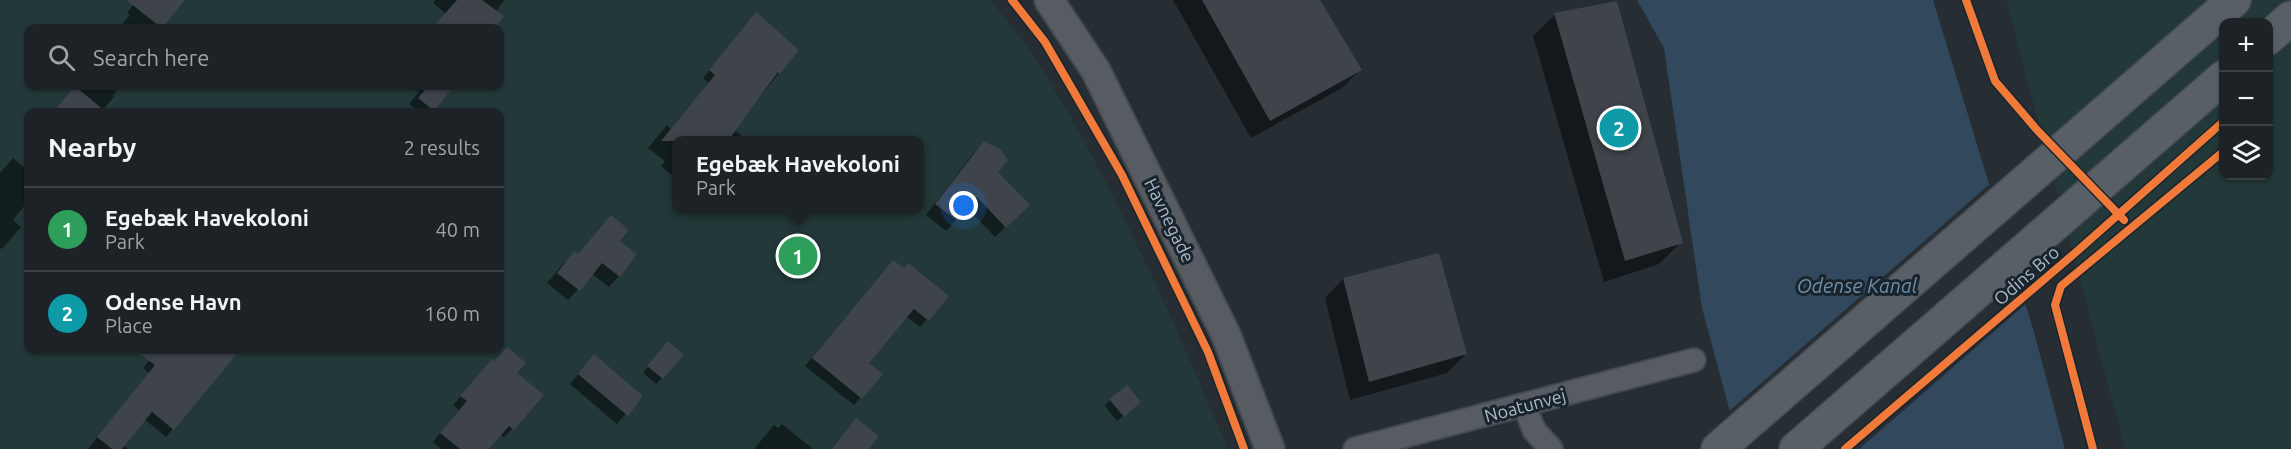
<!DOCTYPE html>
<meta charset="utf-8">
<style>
:root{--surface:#1c2226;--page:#292f32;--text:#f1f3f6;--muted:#a0a4a7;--line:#3a3f43;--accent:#8bbbb9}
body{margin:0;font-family:Ubuntu,sans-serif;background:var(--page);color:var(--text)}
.controls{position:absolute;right:18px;top:18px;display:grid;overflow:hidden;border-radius:12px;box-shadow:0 2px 4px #0004}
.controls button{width:54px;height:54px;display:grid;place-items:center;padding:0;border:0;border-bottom:2px solid var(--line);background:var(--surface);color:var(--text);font:30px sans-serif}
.you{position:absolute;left:964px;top:206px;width:21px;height:21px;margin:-15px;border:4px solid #fff;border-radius:50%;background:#1a73e8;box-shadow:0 0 0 9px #1a73e833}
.badge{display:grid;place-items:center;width:39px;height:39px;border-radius:50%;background:var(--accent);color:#fff;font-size:20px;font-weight:700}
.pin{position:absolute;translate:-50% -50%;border:3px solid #fff;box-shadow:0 2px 6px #0006}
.popup{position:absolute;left:672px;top:136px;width:252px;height:78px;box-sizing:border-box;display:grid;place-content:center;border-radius:12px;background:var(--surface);filter:drop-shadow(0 2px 4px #0005);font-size:20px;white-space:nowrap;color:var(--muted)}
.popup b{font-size:22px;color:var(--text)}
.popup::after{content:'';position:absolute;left:50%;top:100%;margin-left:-12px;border:12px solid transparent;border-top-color:var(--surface)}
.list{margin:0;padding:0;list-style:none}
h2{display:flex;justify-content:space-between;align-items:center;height:78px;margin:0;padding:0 24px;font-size:26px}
h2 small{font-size:20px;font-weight:400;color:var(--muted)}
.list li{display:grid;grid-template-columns:39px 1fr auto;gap:18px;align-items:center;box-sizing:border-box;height:84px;padding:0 24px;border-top:2px solid var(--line)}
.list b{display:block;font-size:22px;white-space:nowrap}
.list p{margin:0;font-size:20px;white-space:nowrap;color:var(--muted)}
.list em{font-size:20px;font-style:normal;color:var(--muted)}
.icon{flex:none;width:33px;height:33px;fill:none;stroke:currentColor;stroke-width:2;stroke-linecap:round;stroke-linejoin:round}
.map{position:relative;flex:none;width:2291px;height:449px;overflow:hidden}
.search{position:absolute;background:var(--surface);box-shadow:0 2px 4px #0004;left:24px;top:24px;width:480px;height:66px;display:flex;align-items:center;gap:15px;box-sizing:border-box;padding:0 21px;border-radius:12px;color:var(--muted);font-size:22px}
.panel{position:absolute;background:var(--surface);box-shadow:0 2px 4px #0004;left:24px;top:108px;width:480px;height:246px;border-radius:12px}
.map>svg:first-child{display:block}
</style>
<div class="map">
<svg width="2291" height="449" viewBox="0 0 2291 449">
<rect width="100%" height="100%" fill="#262d33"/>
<path fill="#233838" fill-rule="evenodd" d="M0,0H991C1005,19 1022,38 1035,58C1112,179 1172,317 1228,449H0ZM28,28H500V86H28ZM28,112H500V350H28ZM676,140H920V210H676Z
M2006,0H2291V449H2125ZM2224,22H2268V176H2224Z"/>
<path fill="#32495d" d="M1637,0H1933L2034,332L2065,449H1740L1702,308L1664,48Z"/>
<path fill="#262d33" d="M1992,182L2028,302L1859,449H1736L1727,413Z"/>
<path fill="#0007" d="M137,0H183L160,28H119L130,15L127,13Z
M435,0H505L495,12L502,16L493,28H433L446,14L433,3Z
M1173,0H1319L1361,69L1342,88L1251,138Z
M1555,15L1681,242L1659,264L1604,282L1533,36Z
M749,21L779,73L734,130L747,140H676V179L661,166L665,161L648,148L667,125L671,129L709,83L703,78Z
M76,86H120L113,96L114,97L101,112H53Z
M411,86H452L430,112H420L409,104L419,92Z
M984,143L996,172L1028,205L995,237L967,208L946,231L926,215L973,154Z
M13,158L28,171V201L13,220L21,227L2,249L0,248V173Z
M611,217L618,242L619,276L609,287L592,274L568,300L547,283L564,263L574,253L577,255Z
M886,269L947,296L920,327L907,317L867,363L880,374L854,405L805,366Z
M1343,279L1466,354L1447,373L1350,400L1325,298Z
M662,349V378L656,384L643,373Z
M157,350H195L222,369L166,437L144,419L123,445L128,449H88L149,373L143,368Z
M585,366L641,396L617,424L570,384Z
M483,370L515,373L541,396L512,429L504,437L500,434L488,449H441L433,442L459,410L453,405Z
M1110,400L1133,408L1117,421L1105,406Z
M782,424L813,449H754L774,425L778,428Z"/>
<path fill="#3e444a" d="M126,0H185L162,28Z
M457,0H482L504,16L495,28H432Z
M1202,0H1320L1362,70L1270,121Z
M1617,1L1683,243L1625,261L1554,13Z
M756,12L799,50L780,74L778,72L728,141H661L715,75L709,70Z
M75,86L106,112H53Z
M428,86H454L434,111L418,98Z
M984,141L1001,150L1008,160L998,172L1030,205L1006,228L977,197L958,221L935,204Z
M611,215L629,230L620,241L637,254L620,277L602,263L580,291L557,273L574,251L578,254Z
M1439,253L1467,354L1369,382L1343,278Z
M893,260L904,268L908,263L949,296L929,321L914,309L869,363L883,374L862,399L812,358Z
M668,341L684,355L663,379L647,366Z
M507,347L526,363L517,373L544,395L514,430L509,426L489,449H460L440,433L467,401L460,396L492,359L494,361Z
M134,350H240L174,430L152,412L122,449H112L97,437L155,365Z
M594,354L643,396L628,416L578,374Z
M1127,385L1141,402L1124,417L1109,399Z
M856,418L879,436L869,449H832Z"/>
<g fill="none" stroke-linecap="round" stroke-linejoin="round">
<g stroke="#44494e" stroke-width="26">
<path id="minor" d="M1524,405L1534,430L1551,449
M1355,449L1694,360"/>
</g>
<g stroke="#44494e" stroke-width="32">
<path id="tertiary" d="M1049,0L1096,71L1226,335L1270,449"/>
</g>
<g stroke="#44494e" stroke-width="36">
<path id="secondary" d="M2268,38L2291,18
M1718,449L2234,0
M1796,449L2224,77"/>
</g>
<use href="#minor" stroke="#565c62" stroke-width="22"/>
<use href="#tertiary" stroke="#565c62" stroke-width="28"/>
<use href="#secondary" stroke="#595f66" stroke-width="33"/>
<g stroke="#19242d" stroke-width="11">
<path id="cycleway" d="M1012,0L1045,42L1122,175L1208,352L1244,449
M1966,0L1995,81L2037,130L2124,220
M1845,449L2075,253L2224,121
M2093,449L2055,305L2061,286L2224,151"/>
</g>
<use href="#cycleway" stroke="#f17a3a" stroke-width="8"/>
</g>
<g text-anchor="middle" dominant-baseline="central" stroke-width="6" stroke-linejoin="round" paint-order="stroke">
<g font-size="18" fill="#aebac6" stroke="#19242d">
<text transform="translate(1170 220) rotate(64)">Havnegade</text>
<text transform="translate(2026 275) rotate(-41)">Odins Bro</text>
<text transform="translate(1525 405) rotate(-15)">Noatunvej</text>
</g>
<g font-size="20" font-style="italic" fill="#6e8faa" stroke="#19242d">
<text x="1857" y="285">Odense Kanal</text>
</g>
</g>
</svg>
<div class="controls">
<button>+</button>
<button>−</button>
<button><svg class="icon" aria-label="layers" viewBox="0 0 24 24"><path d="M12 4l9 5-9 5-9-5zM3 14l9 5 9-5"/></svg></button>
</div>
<div class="you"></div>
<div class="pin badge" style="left:798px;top:256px;background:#2e9e5b">1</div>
<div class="popup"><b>Egebæk Havekoloni</b>Park</div>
<div class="pin badge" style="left:1619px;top:128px;background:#0f9aa8">2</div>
<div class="search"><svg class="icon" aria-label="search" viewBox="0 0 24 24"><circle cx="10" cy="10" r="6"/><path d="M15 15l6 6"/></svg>Search here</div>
<section class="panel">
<h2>Nearby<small>2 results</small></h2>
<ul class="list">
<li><span class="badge" style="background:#2e9e5b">1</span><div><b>Egebæk Havekoloni</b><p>Park</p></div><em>40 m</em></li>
<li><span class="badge" style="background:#0f9aa8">2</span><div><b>Odense Havn</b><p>Place</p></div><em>160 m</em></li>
</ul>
</section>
</div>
